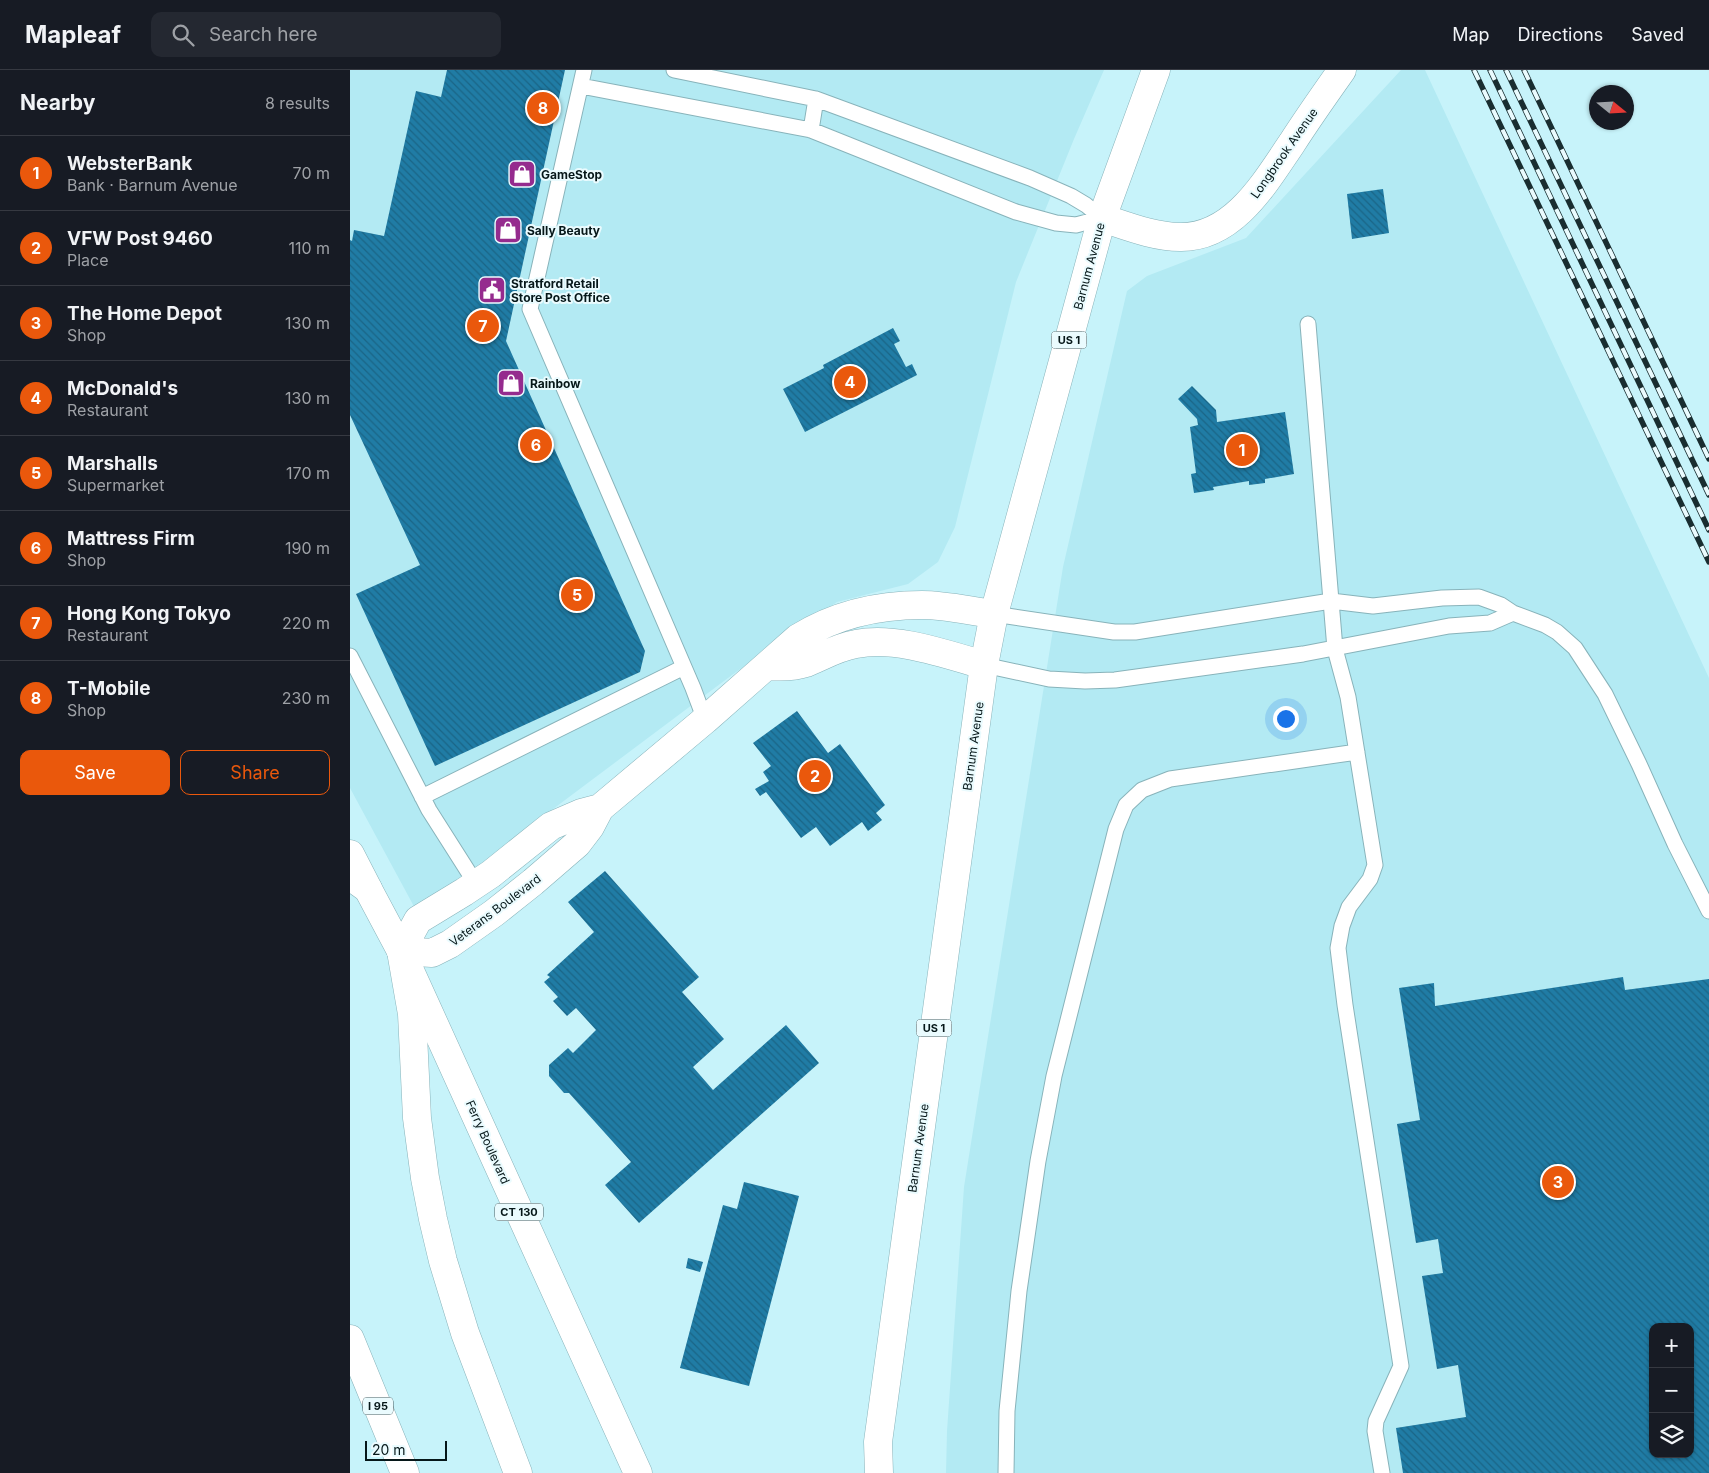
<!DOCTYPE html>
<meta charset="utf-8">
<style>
:root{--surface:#171b24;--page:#242831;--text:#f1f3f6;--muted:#9ea1a6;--line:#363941;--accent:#ea580c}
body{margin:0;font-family:Inter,sans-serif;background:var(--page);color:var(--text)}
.controls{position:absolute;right:15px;bottom:15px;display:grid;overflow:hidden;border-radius:10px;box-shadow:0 1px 4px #0004}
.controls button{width:45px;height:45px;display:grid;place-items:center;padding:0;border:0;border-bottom:1px solid var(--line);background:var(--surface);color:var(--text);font:25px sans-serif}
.compass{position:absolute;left:1239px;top:15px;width:45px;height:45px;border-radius:50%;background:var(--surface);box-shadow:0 1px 4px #0004;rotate:108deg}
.scale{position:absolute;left:15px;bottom:12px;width:82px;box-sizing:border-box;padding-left:5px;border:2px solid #061719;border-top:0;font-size:14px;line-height:18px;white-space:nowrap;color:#061719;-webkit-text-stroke:4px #eafbfe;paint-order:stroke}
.you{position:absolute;left:935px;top:648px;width:18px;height:18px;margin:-12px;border:4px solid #fff;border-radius:50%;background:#1a73e8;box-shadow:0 0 0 8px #1a73e833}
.badge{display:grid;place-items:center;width:32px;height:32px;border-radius:50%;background:var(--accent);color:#fff;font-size:16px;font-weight:700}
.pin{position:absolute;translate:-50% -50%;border:2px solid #fff;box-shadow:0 1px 5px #0006}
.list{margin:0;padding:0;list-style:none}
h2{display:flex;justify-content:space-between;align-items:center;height:65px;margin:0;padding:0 20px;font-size:21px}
h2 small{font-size:16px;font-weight:400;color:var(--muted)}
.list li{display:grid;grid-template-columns:32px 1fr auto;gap:15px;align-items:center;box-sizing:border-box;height:75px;padding:0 20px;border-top:1px solid var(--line)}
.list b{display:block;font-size:19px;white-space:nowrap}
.list p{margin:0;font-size:16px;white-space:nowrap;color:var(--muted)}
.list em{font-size:16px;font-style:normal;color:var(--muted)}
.actions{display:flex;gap:10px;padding:15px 20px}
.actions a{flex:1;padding:11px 0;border:1px solid var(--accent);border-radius:10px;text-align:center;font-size:18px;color:var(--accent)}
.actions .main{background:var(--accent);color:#fff}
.icon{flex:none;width:28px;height:28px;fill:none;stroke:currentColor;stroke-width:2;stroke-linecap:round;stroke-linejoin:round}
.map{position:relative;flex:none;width:1359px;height:1403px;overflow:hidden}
header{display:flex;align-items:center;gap:30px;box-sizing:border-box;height:70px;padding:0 25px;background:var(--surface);border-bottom:1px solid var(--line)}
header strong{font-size:24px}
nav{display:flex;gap:28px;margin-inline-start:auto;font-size:18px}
.search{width:350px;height:45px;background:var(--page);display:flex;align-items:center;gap:12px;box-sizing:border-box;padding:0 18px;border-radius:10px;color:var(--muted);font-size:19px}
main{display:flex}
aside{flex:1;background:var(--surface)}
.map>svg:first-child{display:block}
</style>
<header>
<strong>Mapleaf</strong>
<div class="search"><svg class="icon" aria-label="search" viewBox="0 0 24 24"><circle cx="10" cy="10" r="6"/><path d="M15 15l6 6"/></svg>Search here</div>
<nav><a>Map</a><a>Directions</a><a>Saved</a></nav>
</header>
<main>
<aside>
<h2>Nearby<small>8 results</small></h2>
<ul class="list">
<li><span class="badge">1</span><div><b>WebsterBank</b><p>Bank · Barnum Avenue</p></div><em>70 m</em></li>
<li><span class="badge">2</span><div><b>VFW Post 9460</b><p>Place</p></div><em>110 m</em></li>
<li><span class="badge">3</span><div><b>The Home Depot</b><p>Shop</p></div><em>130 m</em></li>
<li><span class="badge">4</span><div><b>McDonald's</b><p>Restaurant</p></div><em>130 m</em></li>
<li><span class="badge">5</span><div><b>Marshalls</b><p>Supermarket</p></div><em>170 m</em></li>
<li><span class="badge">6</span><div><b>Mattress Firm</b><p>Shop</p></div><em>190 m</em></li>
<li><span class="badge">7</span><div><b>Hong Kong Tokyo</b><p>Restaurant</p></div><em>220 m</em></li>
<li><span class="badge">8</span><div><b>T-Mobile</b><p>Shop</p></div><em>230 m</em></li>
</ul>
<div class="actions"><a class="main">Save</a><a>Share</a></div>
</aside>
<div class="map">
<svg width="1359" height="1403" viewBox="0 0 1359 1403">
<defs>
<pattern id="building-back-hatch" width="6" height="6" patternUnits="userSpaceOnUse" patternTransform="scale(1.25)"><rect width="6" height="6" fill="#207ca5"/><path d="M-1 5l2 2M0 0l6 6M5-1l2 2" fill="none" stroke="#1a6586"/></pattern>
</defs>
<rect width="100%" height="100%" fill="#c7f3fa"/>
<path fill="#b3eaf3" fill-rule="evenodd" d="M0,0H754L724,69L666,212L605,457L588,492L558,514L487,532L386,602L179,757L89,839L67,842L0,718Z
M1051,0H1075L1359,608V1403H596L597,1361L614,1117L713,497L777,221L797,206L896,168ZM1303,1257H1340V1384H1303Z"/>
<path fill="url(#building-back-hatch)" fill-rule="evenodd" d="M97,0H215L156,271L295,581L290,602L85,696L6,524L70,495L0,345V170L2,171L4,160L34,166L66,21L91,27Z
M1033,119L1039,163L1002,169L997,124Z
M543,258L550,271L544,274L556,297L562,294L567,305L455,362L433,319L474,298L473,295Z
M842,316L866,340L867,352L935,342L944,404L915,409V413L899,415V411L863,417L864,420L844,423L841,404L846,403L840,357L848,355L847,349L828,329Z
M447,641L478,683L490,674L535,735L526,743L532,750L518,761L512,752L480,776L466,757L451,768L416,722L410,726L405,719L419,711L413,702L421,696L403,673Z
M255,801L349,907L332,922L374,969L343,997L363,1020L436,955L469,993L289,1153L255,1115L281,1092L219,1023H214L199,1006V995L218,978L223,983L246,960L226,938L217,946L203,931L208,927L194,912L200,907L197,905L244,862L218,832Z
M1273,907L1275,920L1359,909V1403H1053L1046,1358L1116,1347L1108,1295L1087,1299L1072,1206L1093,1203L1088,1169L1066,1173L1047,1054L1070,1050L1049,918L1084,913L1085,936ZM1303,1257H1340V1384H1303Z
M394,1112L449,1126L399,1316L330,1298L373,1135L387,1139Z
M338,1188L353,1192L350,1202L336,1198Z"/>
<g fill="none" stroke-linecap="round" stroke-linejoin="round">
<g stroke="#88b3ba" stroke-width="17">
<path id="lane" d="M234,0L180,239L343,618L355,650
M324,0L466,29L680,108L721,126L736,135L752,148
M231,16L461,60L666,142L706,153L726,155L752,148
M461,60L466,29
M958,254L985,579L998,627L1025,795L1020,809L999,837L992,856L988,878L995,935L1051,1296L1026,1351L1025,1361L1032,1403
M644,544L764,562H785L981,531L1023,536L1092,528L1129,527L1151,535L1163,543L1195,555L1207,562L1225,578L1255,624L1289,694L1325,774L1359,841
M0,586L79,740L126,814
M634,595L699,609L735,611L765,610L953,584L1099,556L1140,553L1163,543
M72,727L334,597
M656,1403L657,1341L669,1221L688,1091L704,1006L766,759L776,735L792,720L820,709L1007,682"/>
</g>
<g stroke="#88b3ba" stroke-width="29">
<path id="secondary" d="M752,148C777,156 804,167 830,167C884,168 916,111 942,73C958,48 975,24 992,0
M418,596C431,597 444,597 456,593C473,586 488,577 506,574C546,566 595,584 634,595
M250,738L231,743L201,756L141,804L114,822L68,850L51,881L82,883L100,874L144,843L183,812L227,774L240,757L250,738L355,650L448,568C485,545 529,535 572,535C596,535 620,541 644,544"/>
</g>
<g stroke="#88b3ba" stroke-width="29">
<path id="primary" d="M0,806L18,819L51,881L288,1403
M529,1403L528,1372L634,595L644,544L752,148L806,0"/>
</g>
<g stroke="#88b3ba" stroke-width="29">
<path id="highway" d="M0,784L18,819
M51,881L62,944L67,1048L75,1108L83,1149L93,1191L115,1263L168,1403
M0,1269L55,1403"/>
</g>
<use href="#lane" stroke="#fff" stroke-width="15"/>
<use href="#secondary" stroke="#fff" stroke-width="28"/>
<use href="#primary" stroke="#fff" stroke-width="28"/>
<use href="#highway" stroke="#fff" stroke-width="28"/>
<g stroke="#192d30" stroke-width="5.5">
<path id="rail" d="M1124,0L1359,492
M1140,0L1359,460
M1156,0L1359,425
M1174,0L1359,389"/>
</g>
<use href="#rail" stroke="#eafbfe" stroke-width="4" stroke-dasharray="11" stroke-linecap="butt"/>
</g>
<defs>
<g id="shop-square" transform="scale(1.4375)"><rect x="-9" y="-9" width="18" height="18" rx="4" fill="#952b8e" stroke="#eafbfe"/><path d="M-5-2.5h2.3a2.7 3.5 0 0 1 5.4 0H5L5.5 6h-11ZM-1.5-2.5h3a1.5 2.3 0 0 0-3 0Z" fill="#fff"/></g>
<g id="civic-square" transform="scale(1.4375)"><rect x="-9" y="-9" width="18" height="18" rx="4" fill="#952b8e" stroke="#eafbfe"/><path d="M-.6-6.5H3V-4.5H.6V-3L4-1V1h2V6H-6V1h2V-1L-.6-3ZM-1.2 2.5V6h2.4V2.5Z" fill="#fff"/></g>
</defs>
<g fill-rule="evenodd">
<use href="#shop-square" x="172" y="104"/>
<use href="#shop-square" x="158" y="160"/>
<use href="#civic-square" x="142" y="220"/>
<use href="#shop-square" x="161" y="313"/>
</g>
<g text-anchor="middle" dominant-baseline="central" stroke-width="4" stroke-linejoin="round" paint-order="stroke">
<g fill="#eafbfe" stroke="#4a5b5e" stroke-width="1">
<rect x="701.5" y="261.5" width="35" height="17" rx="4"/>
<rect x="566.5" y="949.5" width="35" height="17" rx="4"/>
<rect x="145" y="1133.5" width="48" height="17" rx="4"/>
<rect x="13" y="1327.5" width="30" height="17" rx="4"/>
</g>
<g font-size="11" font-weight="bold" fill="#061719">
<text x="719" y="270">US 1</text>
<text x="584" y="958">US 1</text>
<text x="169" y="1142">CT 130</text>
<text x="28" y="1336">I 95</text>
</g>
<g font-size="12" fill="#061719" stroke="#eafbfe">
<text transform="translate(934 83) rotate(-55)">Longbrook Avenue</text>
<text transform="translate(739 196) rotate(-75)">Barnum Avenue</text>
<text transform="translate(623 676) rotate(-82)">Barnum Avenue</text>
<text transform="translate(145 840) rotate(-37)">Veterans Boulevard</text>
<text transform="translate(138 1072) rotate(66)">Ferry Boulevard</text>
<text transform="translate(568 1078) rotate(-82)">Barnum Avenue</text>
</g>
<g font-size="12" font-weight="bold" fill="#061719" stroke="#eafbfe" text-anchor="start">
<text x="191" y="104">GameStop</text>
<text x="177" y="160">Sally Beauty</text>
<text x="161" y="213">Stratford Retail<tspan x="161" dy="14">Store Post Office</tspan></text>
<text x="180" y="313">Rainbow</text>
</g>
</g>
</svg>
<div class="controls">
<button>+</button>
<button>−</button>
<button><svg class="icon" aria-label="layers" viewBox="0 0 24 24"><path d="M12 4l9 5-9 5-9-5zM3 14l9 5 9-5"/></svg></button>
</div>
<svg class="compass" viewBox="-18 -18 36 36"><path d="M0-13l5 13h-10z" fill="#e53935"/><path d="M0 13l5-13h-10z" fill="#9ea1a6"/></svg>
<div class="scale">20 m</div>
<div class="you"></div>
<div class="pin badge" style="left:892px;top:380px">1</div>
<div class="pin badge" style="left:465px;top:706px">2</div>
<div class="pin badge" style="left:1208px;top:1112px">3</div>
<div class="pin badge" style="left:500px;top:312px">4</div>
<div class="pin badge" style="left:227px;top:525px">5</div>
<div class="pin badge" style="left:186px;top:375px">6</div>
<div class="pin badge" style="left:133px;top:256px">7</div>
<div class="pin badge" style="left:193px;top:38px">8</div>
</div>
</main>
